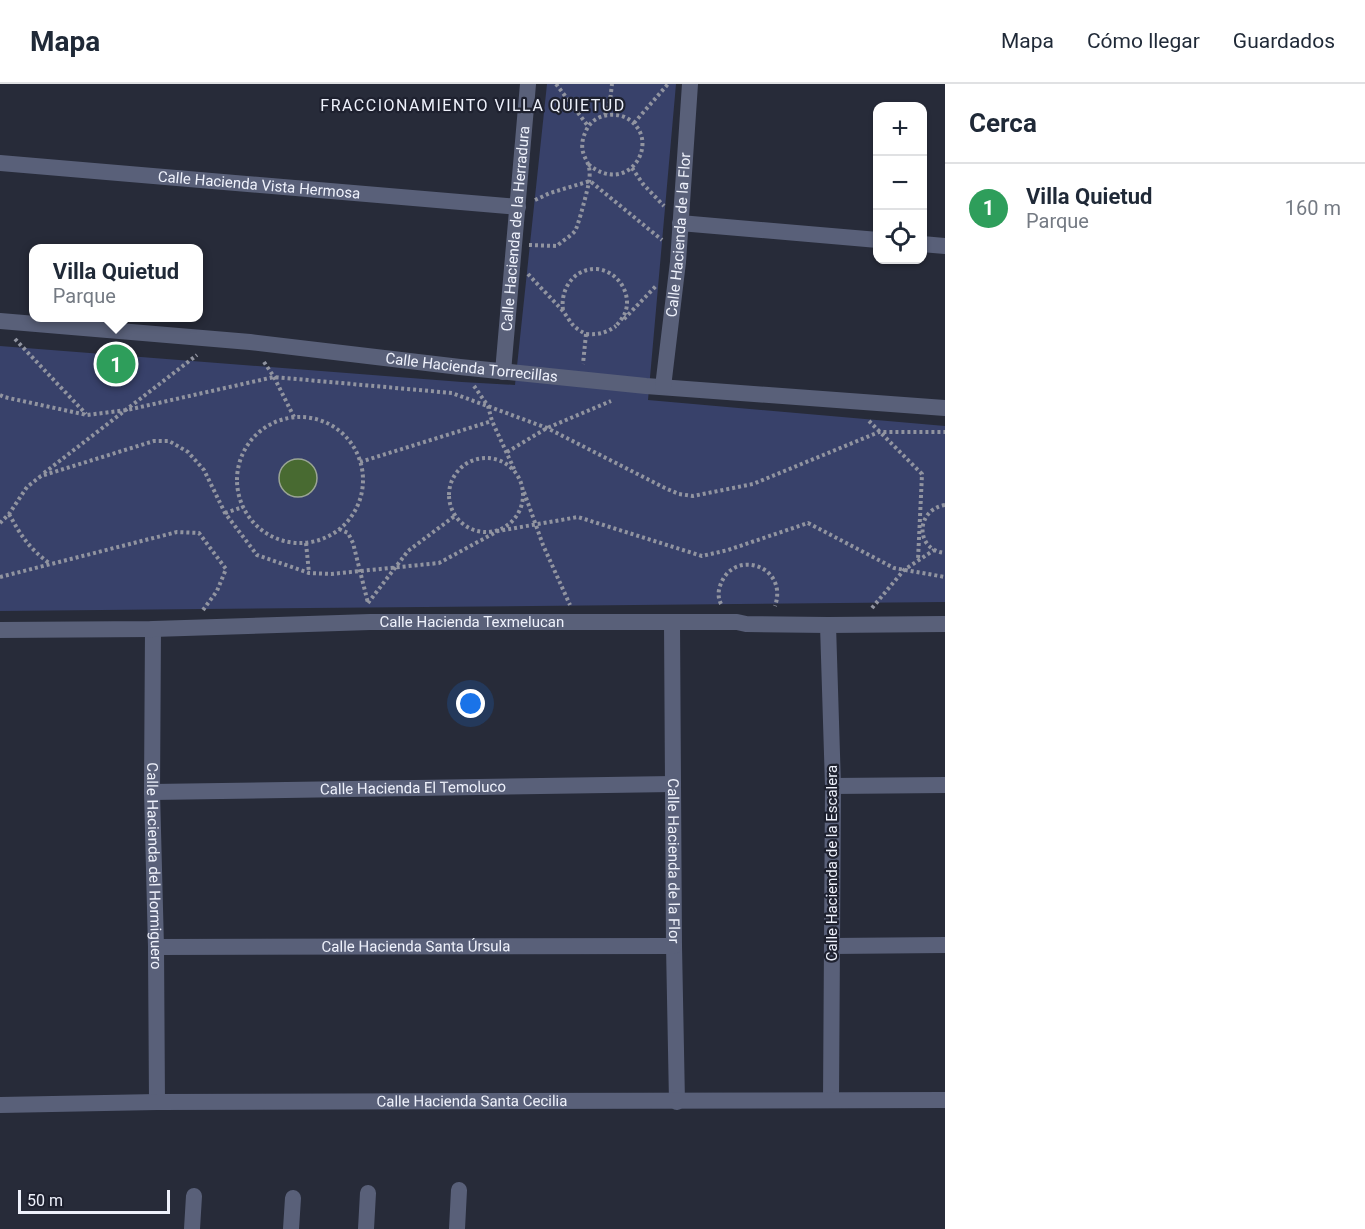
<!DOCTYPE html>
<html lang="es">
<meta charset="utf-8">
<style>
:root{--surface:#fff;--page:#f6f6f7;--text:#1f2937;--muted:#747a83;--line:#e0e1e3;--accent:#4d7440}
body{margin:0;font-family:Roboto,sans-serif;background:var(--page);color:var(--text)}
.controls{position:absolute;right:18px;top:18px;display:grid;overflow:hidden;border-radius:12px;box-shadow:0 2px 4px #0004}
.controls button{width:54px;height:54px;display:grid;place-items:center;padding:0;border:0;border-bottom:2px solid var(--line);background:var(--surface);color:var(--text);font:30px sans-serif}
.scale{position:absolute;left:18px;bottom:15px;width:152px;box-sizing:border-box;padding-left:6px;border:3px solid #eef1fb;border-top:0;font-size:16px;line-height:21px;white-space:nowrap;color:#eef1fb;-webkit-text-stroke:4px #1e212f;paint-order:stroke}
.you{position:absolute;left:471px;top:620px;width:21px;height:21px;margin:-15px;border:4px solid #fff;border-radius:50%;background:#1a73e8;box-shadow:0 0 0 9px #1a73e833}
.badge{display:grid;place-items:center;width:39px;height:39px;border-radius:50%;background:var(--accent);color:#fff;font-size:20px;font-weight:700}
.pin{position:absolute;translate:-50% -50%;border:3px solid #fff;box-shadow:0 2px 6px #0006}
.popup{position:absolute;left:29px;top:160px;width:174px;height:78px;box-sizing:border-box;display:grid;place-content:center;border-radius:12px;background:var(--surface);filter:drop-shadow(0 2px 4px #0005);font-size:20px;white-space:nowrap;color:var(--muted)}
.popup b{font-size:22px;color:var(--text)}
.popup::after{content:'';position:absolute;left:50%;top:100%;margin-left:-12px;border:12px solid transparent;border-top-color:var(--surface)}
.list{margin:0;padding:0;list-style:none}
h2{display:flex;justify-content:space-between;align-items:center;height:78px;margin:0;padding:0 24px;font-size:26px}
h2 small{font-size:20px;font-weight:400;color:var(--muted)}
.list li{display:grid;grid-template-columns:39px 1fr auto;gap:18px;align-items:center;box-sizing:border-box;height:90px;padding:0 24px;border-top:2px solid var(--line)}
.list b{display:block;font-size:22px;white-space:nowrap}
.list p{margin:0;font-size:20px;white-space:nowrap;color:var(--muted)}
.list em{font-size:20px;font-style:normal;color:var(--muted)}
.icon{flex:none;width:33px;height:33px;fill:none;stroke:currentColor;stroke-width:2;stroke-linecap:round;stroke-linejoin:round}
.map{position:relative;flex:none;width:945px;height:1145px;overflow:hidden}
header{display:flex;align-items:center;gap:36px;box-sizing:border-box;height:84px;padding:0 30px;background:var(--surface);border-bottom:2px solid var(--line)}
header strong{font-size:28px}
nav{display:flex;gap:33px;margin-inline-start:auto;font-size:21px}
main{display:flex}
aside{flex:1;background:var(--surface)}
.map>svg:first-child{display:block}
</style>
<header>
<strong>Mapa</strong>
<nav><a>Mapa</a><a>Cómo llegar</a><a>Guardados</a></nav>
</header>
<main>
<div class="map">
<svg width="945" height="1145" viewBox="0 0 945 1145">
<rect width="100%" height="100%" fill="#272b39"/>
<path fill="#38416a" d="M547,0H676L648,316L945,342V518L0,527V262L462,298L515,301Z"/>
<path fill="#486a31" stroke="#9aa594" stroke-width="1.5" d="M279 394a19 19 0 1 1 38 0a19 19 0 1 1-38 0Z"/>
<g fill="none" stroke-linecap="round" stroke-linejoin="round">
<path stroke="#9194a0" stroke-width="4" stroke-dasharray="3 3" stroke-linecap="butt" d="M556,0L588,42
M605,31L610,17L612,0
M634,39L668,0
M632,84L643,100L664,122
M535,116L550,109L590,97L662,156
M529,161L557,162C562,157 571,152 575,147C578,143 588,104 589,98C590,93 590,84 588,80C587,77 585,74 584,71C581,64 582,56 585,49C589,38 598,32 609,31C617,30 625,32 631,37C661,60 627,113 588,80
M528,190C539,202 551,214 562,226C572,238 570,242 586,250L583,280
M563,226C560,205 574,184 597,185C617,187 631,208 626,226C624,233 620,237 616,242
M624,235L656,202
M586,250C598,251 606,249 616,242
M15,255L86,330
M264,278L274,293L294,333
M474,302L488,322L492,337L515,387
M0,311L4,313L87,331L127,326L274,293L452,309L547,344L665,404L679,410L693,412L753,400L879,348H945
M237 396a63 63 0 1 1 126 0a63 63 0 1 1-126 0Z
M869,337L922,390L918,476
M507,368L547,344L611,317
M449 411a37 37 0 1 1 74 0a37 37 0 1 1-74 0Z
M360,378L492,337
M44,389L197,271
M524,408L543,461L570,521
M945,421C915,426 915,466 945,469
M225,429L243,423
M9,430C21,452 29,464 49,479
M0,439L9,430L27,403L41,392L154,357H169L188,368L204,386L225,429L257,471L309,489L331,490L439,479L498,447L578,433L702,472L728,466L808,439L894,484L945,493
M339,445L348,449L353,459L368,519
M306,459L309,489
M0,493L177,448L199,449L226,485L217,507L203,526
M368,519L408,467L456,431
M721,520C718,514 718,508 720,502C733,463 789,482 775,522
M872,524L904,486L934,466"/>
<g stroke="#596079" stroke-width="16">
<path id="s1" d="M0,79L518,123"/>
<path d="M680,139L878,156"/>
<path d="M922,160L945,162"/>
<path id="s2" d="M0,237L250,258L460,283L646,302L945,324"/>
<path id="s3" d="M503,288L528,0"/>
<path id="s4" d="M663,303L678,178L690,0"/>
<path id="s5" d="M672,539L674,862L677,1018"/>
<path d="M828,541L833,702L831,1016"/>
<path id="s6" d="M153,545L152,708L156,863L157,1018"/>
<path id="s7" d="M0,546L153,545L370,538H737L746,540L828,541L945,540"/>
<path d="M833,702L945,701"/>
<path id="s8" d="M152,708L673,700"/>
<path d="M832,862L945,861"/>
<path id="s9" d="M156,863L674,862"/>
<path id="s10" d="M0,1021L157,1018L945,1016"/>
<path d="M192,1145L194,1112"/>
<path d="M291,1145L293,1114"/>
<path d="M366,1145L368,1109"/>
<path d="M457,1145L459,1106"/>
</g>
</g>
<g text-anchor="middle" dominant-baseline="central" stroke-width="4.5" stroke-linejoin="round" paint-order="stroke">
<g font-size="15" fill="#eef1fb" stroke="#1e212f">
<text stroke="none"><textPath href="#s1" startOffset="260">Calle Hacienda Vista Hermosa</textPath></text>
<text stroke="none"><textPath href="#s3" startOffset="144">Calle Hacienda de la Herradura</textPath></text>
<text stroke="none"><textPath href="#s4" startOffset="153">Calle Hacienda de la Flor</textPath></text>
<text stroke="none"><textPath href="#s2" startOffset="474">Calle Hacienda Torrecillas</textPath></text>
<text stroke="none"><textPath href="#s7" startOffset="472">Calle Hacienda Texmelucan</textPath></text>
<text stroke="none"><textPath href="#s8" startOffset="261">Calle Hacienda El Temoluco</textPath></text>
<text stroke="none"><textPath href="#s5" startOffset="238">Calle Hacienda de la Flor</textPath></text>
<text transform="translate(832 779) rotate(-90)">Calle Hacienda de la Escalera</text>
<text stroke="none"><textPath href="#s6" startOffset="237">Calle Hacienda del Hormiguero</textPath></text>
<text stroke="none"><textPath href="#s9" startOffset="260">Calle Hacienda Santa Úrsula</textPath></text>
<text stroke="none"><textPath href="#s10" startOffset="472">Calle Hacienda Santa Cecilia</textPath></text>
</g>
<g font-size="16" letter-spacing="1.5" fill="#eef1fb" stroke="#1e212f">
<text x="473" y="21">FRACCIONAMIENTO VILLA QUIETUD</text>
</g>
</g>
</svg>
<div class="controls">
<button>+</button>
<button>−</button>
<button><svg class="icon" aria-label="locate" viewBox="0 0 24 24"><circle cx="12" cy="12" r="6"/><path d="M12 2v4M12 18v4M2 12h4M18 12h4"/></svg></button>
</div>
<div class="scale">50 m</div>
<div class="you"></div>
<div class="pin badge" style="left:116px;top:280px;background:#2e9e5b">1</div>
<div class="popup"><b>Villa Quietud</b>Parque</div>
</div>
<aside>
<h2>Cerca<small></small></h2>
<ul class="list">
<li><span class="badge" style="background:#2e9e5b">1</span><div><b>Villa Quietud</b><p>Parque</p></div><em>160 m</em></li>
</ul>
</aside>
</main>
